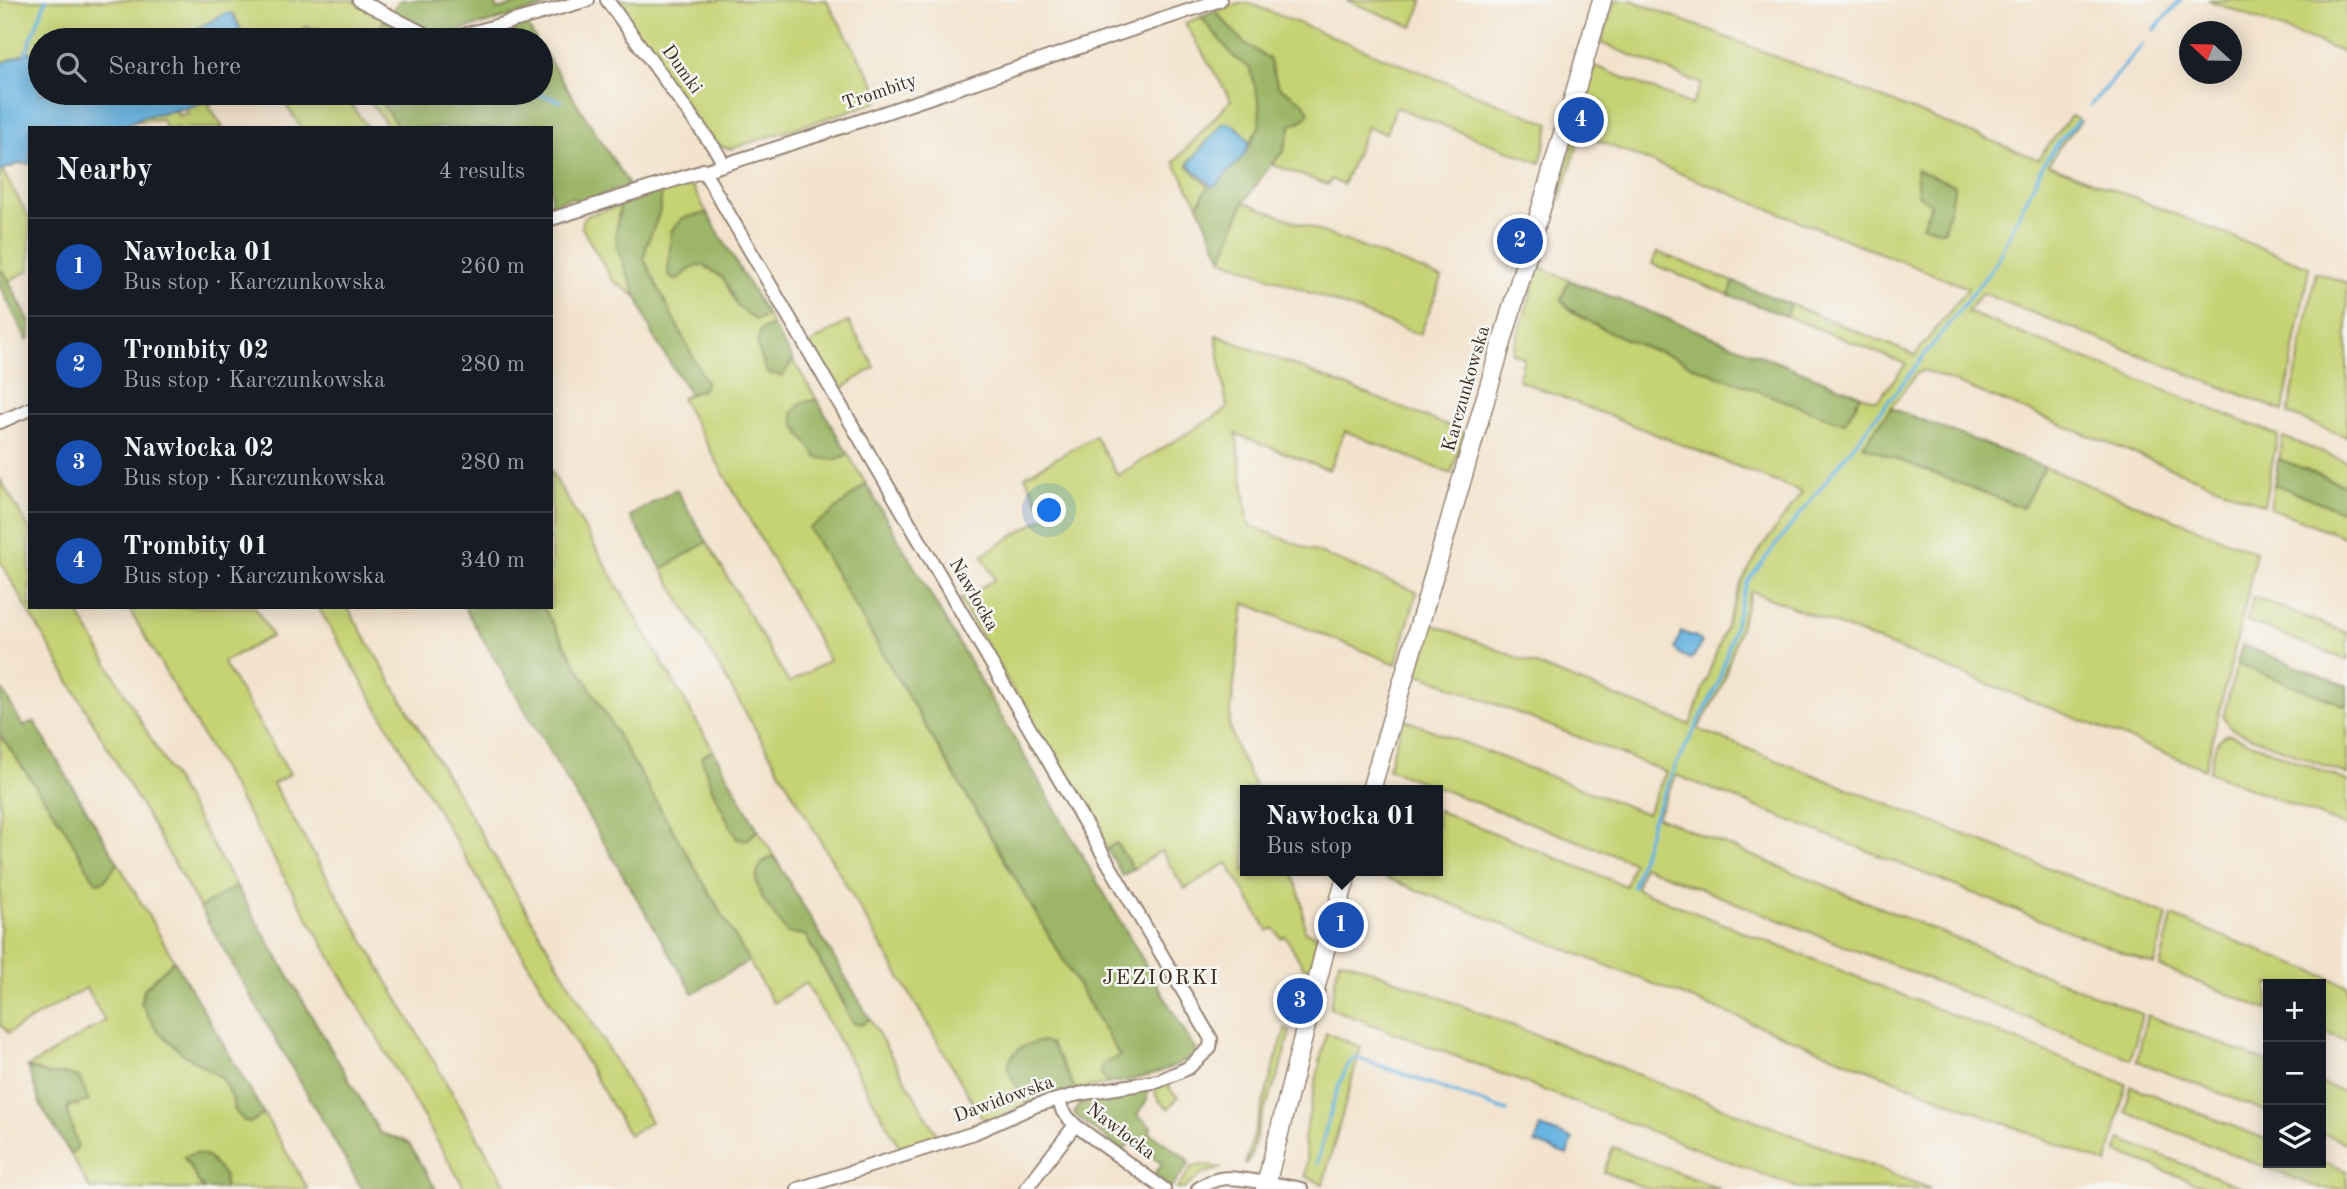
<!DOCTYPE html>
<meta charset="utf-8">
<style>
:root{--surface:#171b24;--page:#242831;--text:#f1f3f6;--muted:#9ea1a6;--line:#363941;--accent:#1f6fb2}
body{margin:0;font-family:"Old Standard TT",serif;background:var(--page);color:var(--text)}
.controls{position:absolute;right:21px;bottom:21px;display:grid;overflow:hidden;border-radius:0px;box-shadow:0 4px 18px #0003}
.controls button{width:63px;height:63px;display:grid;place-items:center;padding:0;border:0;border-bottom:2px solid var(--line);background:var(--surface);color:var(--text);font:35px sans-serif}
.compass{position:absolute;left:2179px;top:21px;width:63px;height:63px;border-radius:50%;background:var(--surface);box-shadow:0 4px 18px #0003;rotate:292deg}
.you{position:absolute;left:1050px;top:511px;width:24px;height:24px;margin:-18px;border:5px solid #fff;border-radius:50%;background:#1a73e8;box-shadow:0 0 0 10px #1a73e833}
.badge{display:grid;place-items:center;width:46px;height:46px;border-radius:50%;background:var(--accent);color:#fff;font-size:23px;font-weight:700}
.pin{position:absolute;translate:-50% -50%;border:4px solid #fff;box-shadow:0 2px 7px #0006}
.popup{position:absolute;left:1240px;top:785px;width:203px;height:91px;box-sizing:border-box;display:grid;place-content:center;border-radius:0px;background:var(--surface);filter:drop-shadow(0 2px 5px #0005);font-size:23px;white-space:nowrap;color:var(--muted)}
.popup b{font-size:26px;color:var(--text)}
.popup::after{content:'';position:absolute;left:50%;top:100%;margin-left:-14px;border:14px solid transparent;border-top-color:var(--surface)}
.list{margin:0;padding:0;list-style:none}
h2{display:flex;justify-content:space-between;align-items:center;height:91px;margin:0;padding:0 28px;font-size:30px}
h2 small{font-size:23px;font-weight:400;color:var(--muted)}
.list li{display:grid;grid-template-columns:46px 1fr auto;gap:21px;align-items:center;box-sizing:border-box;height:98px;padding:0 28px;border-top:2px solid var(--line)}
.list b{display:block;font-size:26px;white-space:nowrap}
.list p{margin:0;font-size:23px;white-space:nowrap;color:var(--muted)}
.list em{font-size:23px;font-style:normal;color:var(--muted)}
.icon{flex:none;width:38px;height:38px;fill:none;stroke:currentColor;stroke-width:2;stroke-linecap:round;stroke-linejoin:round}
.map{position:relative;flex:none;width:2347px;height:1189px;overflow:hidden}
.search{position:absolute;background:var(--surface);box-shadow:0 4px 18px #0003;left:28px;top:28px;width:525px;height:77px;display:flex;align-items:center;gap:18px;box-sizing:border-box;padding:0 24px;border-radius:38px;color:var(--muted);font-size:26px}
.panel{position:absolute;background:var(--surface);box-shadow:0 4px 18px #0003;left:28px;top:126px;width:525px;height:483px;border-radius:0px}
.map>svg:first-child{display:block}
</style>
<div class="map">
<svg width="2347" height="1189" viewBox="0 0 2347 1189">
<rect width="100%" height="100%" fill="#f6f6f2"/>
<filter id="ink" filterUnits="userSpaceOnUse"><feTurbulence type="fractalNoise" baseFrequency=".0143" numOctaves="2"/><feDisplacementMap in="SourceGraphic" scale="14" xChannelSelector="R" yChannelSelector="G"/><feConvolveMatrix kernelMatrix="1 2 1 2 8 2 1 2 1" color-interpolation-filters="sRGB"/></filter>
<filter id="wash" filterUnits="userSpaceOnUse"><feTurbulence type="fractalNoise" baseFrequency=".00686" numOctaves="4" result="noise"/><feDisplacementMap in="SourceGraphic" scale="28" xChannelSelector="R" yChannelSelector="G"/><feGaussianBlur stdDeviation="1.57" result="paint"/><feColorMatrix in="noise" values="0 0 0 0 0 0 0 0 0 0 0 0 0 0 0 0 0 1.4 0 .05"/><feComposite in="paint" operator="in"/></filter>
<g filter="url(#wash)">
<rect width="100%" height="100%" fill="#f3e3cd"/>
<path fill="#c6d375" stroke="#807e4a" stroke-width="2" d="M0,0H352L386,18L373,40H343L326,31L307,27C291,39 283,43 262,40C254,39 252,36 244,37L235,16L224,14L194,30L157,40H40V52L26,53L0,64Z
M612,0H826L875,84L879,98L877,102L730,149L714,144Z
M1346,0H1423L1413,27Z
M1615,0H1631L2038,159L2071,116L2081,121L2060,146L2049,164L2309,267L2283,411L1982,293L1967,312L2278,435L2264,505L1924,370L1916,374L1863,445L2023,508L2044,467L2256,552L2242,619L2205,769L1751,591L1721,688L1698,729L2167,915L2154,965L1676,775L1657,817L2142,1014L2131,1059L1643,866L1636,889L2126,1084L2107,1164L1369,871H1437V810L1626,886L1633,862L1388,769L1403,719L1647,814L1666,772L1417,673L1432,624L1690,725L1742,581L1760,550L1802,492L1518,380L1524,358L1512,353L1540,267L1569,280L1561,299L1571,311L1581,317L1652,350L1679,358L1690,365L1849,417L1861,395L1877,401L1906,364L1786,316L1790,304L1915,355L1968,288L1581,134L1560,201L1556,199L1573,143L1586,119L1587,112L1585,105L1595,66L1692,105L1701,84L1601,43Z
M2208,0H2347V54Z
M1246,2L1550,124L1540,163L1396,107L1386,133L1367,127L1343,185L1331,179L1328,185L1271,164L1283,153L1291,125L1301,122L1304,103L1278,86L1269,59L1243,42L1215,11Z
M1201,17L1235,58L1250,68L1255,81L1261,118L1259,127L1249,143L1238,128L1227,123L1190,160L1188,166L1208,186L1198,205L1174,162L1231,100L1185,23Z
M277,93H348L345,96L368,128H302Z
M364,93H375L399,128H389Z
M226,94H240L238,97L208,104L223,128H166L161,119L138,121L120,126L142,117L176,110L178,116L188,113L186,108Z
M2,170L30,219V270L9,281L4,271L0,273V171Z
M689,180L707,213L683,218L677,280L691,268L704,265L724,279L738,307L756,320L767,315L772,325L760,331L782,376L793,360L817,400L802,402L836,460L848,454L866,484L828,516L809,528L1120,1057L1105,1063L1107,1084L1076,1090L1051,1044L1026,1104L985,1123L662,569L707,542L789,683L829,660L681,398L703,389L644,259C646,233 663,222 661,191Z
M1244,202L1442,278L1420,335L1222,259Z
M620,206C613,250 620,257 637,297L613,281L582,228V220L589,215Z
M1657,252L1734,282L1729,295L1652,264Z
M2316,272L2347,283V437L2288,414Z
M848,321L875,367L838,391L808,345Z
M1216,335L1464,432L1451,474L1345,431L1329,470L1236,434L1249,525L1417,592L1396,664L1244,603L1229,724L1236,748L1257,790H1245V871H1292L1302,902L1305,932L1318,936L1310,967L1304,968L1285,936L1281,938L1274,928L1268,931L1227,863L1185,889L1161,851L1133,869L1117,843L1107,849L960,600L995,579L982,555L1046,516L1025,476L1095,436L1118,475L1227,409Z
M2283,437L2347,462V486L2279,459Z
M551,471L713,750L701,757L713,791L737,838L747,840L758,830L774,856L762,862L796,934L805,935L854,1023L861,1024L870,1019L939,1138L902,1151L806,983L773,1003L749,961L543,607H551Z
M0,479L30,530V607H75L236,886L200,908L0,561Z
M2274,484L2347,513V538L2270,508Z
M2253,597L2347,633V660L2247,621Z
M128,607H255L272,636L223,662L290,774L273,784L508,1189H465Z
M318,607H347L378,659L651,1122L629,1135Z
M2237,664L2347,706V775L2232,729L2223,717Z
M2229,734L2347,781V827L2209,772C2213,758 2213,737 2229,734Z
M0,735L64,827L82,859L104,881L118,863L174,960L144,989L182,1053L222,1078L232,1097L235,1111L250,1123L264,1114L308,1189H224L225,1185L196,1153L184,1157L203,1189H90L71,1155L78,1146L68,1115V1106L78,1105L65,1074H48L28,1067L105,1021L86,988L8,1033L0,1024Z
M2172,916L2347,985V1041L2321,1031V984H2268V1010L2160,967Z
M1339,960L1355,964L1931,1189H1801L1330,1008Z
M2147,1015L2268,1062V1112L2137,1061Z
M1285,1029L1290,1032L1279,1073L1260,1121L1251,1156L1245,1165Z
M1326,1033L1361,1047L1323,1184L1305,1176L1307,1160L1304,1138Z
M1167,1083L1172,1092L1178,1097L1169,1109C1162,1103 1155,1099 1155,1089L1159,1084Z
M2321,1083L2347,1093V1143L2321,1133Z
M2131,1086L2268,1140V1163H2321V1161L2347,1171V1189H2321L2125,1112Z
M2120,1139L2246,1189H2211L2117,1152Z
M1613,1147L1720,1189H1648L1604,1172Z
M1199,1165L1222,1168L1202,1174L1184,1189H1177L1192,1167Z"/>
<path fill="#9cb566" stroke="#6c7042" stroke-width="2" d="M400,0H493L498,10L528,0H541L545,7L442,35L435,34L390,13Z
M1215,11L1243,42L1269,59L1278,86L1304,103L1309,112L1306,118L1291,125L1283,153L1271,164L1244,202L1222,259L1198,205L1208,186H1212L1248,148L1259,127L1260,106L1250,68L1235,58L1201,17Z
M386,18L427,40H373Z
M525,22L536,40H465Z
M306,27L326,31L343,40H288Z
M541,47L629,185L578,204L573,197L551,205V128H399L375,93H541Z
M1916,169L1955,185L1944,231L1922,226L1931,204L1918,195Z
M661,191C663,222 646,233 644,259L706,383L703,389L690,394L653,336L617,248L616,233L620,206Z
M707,213L767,315L756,320L738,307L724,279L704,265L691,268L677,280L668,276L671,231L683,218Z
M4,271L30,323V338L27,340L0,286V273Z
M1569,280L1861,395L1845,422L1837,421L1690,365C1677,356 1664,354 1650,349C1629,341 1571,317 1561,299Z
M1734,282L1790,304L1786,316L1729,295Z
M772,325L793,360L782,376L767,373L757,345L760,331Z
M817,400L848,454L836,460L818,458L795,426L792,413L802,402Z
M1891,408L2044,467L2023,508L1863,446Z
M2279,459L2347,486V513L2274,484Z
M866,484L1197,1053C1170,1072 1140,1079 1107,1084L1100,1070L1105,1063L1120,1056L809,528L828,516Z
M676,489L707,542L662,569L630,516Z
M464,607H543L749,961L693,993Z
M2242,645L2347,686V706L2237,664Z
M3,691L23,726L34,721L118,863L104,881L98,883L93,878L64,827L0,735V693Z
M713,750L758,830L747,840L737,839L713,791L701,757Z
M1116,843L1133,869L1123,876L1107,849Z
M774,856L870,1019L861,1025L854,1023L849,1017L844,1002L805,935L787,933C771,908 735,875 774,856Z
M236,886L380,1133L403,1140L409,1144L436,1189H362L200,908Z
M174,960L264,1114L250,1123L244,1121L235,1111L232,1097L222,1078L182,1053L156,1029L141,1003L144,989Z
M1042,1041L1051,1044L1076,1090L1026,1104L1007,1068C1012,1050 1023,1044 1042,1041Z
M28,1067L48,1074H65L79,1077L89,1101L68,1106V1115L78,1146L71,1155L41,1106Z
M1145,1090L1148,1093L1147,1100L1137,1115L1152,1127L1149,1132L1187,1159L1189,1164L1171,1188L1154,1175L1162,1164L1131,1141L1123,1151L1076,1116L1074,1112L1080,1103L1089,1100Z
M196,1153L207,1156L225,1176L224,1189H203L184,1157Z"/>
<path fill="#67b4e1" stroke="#516f80" stroke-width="2" d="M232,13L244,37L241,40H157L194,30L224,14Z
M37,51L40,52V93H241L226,94L186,108L142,117L120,128H30V164H18L0,171V64L26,53Z
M1223,123C1235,123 1244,132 1249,143L1245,154L1215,186H1212L1188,164Z
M1681,632L1696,637L1702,642L1694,656L1690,659L1679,654L1675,648Z
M1541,1127L1573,1139L1567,1155L1535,1143Z"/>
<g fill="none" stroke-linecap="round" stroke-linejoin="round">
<path stroke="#67b4e1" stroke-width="3.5" d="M2154,30L2181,0
M26,53L46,0
M534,93L561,101
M2091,105L2143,44
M1633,887L1653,819L1675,767L1718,684L1747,582L1994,266L2044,163L2060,140L2078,121
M1317,1163C1324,1139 1338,1071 1355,1057L1507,1111"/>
</g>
</g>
<g filter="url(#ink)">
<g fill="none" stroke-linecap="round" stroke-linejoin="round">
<g stroke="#978676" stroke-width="16">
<path id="street" d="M359,0L433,38L442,40
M607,0L715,149L724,164
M446,40L588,0
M703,170L1211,1039L1210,1048L1188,1068L1159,1081L1079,1094L1037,1105L974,1133L798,1189
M551,219L821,134L1220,0
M0,422L30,409
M1059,1101L1063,1112L1075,1125L1164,1189
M1026,1189L1075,1125
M1198,1189C1222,1171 1241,1180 1268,1183C1280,1185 1289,1186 1301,1189"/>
</g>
<g stroke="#978676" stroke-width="21">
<path id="secondary" d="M1371,790L1602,0
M1265,1189L1325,950L1348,871"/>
</g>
<use href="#street" stroke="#fff" stroke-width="12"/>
<use href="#secondary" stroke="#fff" stroke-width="18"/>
</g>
</g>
<g text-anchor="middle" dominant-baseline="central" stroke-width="5" stroke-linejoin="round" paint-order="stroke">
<g font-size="19" fill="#3b2a1e" stroke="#f6f6f2">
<text transform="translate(681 70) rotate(54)">Dumki</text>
<text transform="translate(880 93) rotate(-19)">Trombity</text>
<text transform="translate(1467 389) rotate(-74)">Karczunkowska</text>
<text transform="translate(973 595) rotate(60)">Nawłocka</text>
<text transform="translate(1004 1100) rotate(-20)">Dawidowska</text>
<text transform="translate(1120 1132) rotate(37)">Nawłocka</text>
</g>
<g font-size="21" letter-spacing="2" fill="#3b2a1e" stroke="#f6f6f2">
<text x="1161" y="978">JEZIORKI</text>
</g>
</g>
</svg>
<div class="controls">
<button>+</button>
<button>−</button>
<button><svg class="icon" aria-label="layers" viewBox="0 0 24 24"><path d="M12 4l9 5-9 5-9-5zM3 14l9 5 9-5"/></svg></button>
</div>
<svg class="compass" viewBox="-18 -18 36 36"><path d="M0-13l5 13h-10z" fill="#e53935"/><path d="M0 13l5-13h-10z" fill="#9ea1a6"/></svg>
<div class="you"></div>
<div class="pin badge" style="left:1341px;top:925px;background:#1a4fb4">1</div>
<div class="popup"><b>Nawłocka 01</b>Bus stop</div>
<div class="pin badge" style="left:1520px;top:241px;background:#1a4fb4">2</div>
<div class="pin badge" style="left:1300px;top:1001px;background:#1a4fb4">3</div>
<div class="pin badge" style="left:1581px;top:120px;background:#1a4fb4">4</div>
<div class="search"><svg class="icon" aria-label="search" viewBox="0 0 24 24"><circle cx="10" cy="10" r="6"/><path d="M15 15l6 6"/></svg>Search here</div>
<section class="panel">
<h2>Nearby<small>4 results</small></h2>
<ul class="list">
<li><span class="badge" style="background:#1a4fb4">1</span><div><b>Nawłocka 01</b><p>Bus stop · Karczunkowska</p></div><em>260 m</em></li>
<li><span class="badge" style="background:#1a4fb4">2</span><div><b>Trombity 02</b><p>Bus stop · Karczunkowska</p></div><em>280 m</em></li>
<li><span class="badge" style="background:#1a4fb4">3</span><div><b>Nawłocka 02</b><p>Bus stop · Karczunkowska</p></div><em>280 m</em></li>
<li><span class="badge" style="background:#1a4fb4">4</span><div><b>Trombity 01</b><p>Bus stop · Karczunkowska</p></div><em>340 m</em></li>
</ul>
</section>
</div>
